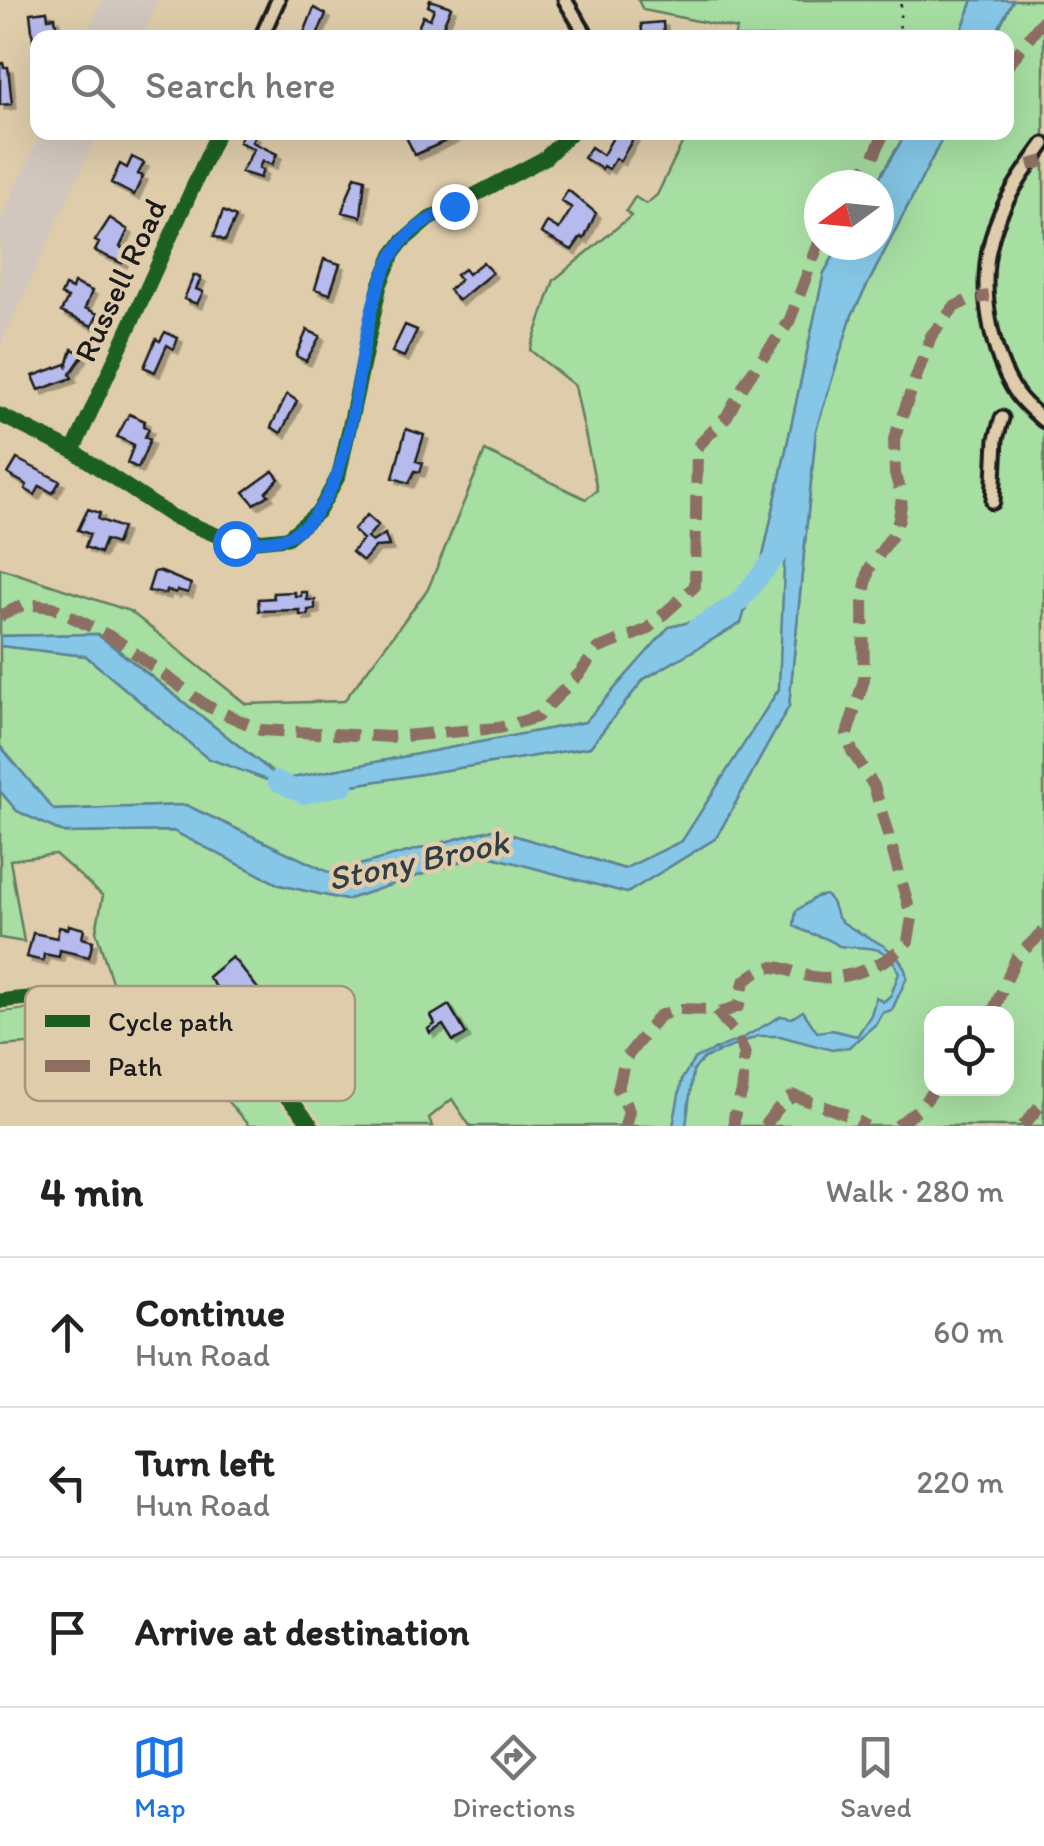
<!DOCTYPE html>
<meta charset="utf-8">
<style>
:root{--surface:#fff;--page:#f6f6f6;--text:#222;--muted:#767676;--line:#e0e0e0;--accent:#1a73e8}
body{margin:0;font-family:Itim,sans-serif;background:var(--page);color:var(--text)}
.controls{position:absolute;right:30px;bottom:30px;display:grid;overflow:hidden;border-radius:20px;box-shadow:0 10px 40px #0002}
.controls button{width:90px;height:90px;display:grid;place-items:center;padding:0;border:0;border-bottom:2px solid var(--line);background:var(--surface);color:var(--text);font:50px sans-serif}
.compass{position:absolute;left:804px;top:170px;width:90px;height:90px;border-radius:50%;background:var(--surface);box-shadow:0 10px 40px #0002;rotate:255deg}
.stop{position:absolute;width:30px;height:30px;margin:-22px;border:8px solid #1a73e8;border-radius:50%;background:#fff}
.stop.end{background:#1a73e8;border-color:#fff;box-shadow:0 2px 10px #0008}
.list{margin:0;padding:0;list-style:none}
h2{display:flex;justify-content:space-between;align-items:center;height:130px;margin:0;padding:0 40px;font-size:42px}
h2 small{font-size:32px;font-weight:400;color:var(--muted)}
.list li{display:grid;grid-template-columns:65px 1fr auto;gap:30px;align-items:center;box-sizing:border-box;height:150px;padding:0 40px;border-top:2px solid var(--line)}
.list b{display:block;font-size:38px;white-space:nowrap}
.list p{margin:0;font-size:32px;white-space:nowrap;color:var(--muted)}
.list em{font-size:32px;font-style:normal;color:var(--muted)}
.icon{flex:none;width:55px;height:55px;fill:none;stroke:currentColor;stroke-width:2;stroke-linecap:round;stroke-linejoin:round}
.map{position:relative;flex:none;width:1044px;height:1126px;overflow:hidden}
.search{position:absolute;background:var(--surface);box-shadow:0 10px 40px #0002;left:30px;right:30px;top:30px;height:110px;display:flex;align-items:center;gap:25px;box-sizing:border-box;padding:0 35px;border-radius:20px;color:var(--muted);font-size:38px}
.sheet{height:580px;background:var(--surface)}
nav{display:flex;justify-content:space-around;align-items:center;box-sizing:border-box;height:140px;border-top:2px solid var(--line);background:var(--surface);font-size:28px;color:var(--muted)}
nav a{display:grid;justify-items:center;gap:5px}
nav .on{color:var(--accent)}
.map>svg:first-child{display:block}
</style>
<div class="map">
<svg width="1044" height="1126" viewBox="0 0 1044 1126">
<defs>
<filter id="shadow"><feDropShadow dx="4.5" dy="4.5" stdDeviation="0" flood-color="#0004"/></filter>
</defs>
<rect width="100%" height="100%" fill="#deccaa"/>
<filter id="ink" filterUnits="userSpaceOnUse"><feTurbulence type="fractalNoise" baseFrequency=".01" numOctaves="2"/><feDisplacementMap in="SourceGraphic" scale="20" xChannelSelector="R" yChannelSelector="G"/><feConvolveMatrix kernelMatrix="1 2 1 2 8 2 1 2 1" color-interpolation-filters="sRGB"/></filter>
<g filter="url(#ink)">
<path fill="#d2c7be" d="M102,0H159L142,37H85Z
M41,133H98L0,346V221Z"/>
<path fill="#a7dea2" stroke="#627d5f" stroke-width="2.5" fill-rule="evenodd" d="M638,0H973L959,38L734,37L737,29L643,10Z
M1013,0H1044V1126H470L452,1099L429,1118L432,1126H249L210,1081L84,1040L0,1046V1012L117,998L96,931L103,896L55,854L10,860L24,942L0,938V791L17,811L64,833L173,831L280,885L346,900L482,854L627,893L716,838L789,706L816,430L852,315L945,133L1006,132V38L994,37ZM932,1014H1006V1088H932Z
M687,133H906L875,185H819V245H840L824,273L761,566L732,612L669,627L585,722L282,780L98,634L0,636V568L130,611L246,704L344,701L428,589L485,451L586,499L597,490L575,386L530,350L554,280L631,216L626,211L635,197L646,204L657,195Z
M786,540L779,689L682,842L625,869L493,829L330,873L186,805L54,810L0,746V646L86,656L207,758L303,793L590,747L644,679L741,623L751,590Z"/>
<path fill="#86c7e7" stroke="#5c8396" stroke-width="2.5" d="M973,0H1013L994,37H959Z
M906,133H945L852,315L816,430L789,706L716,838L627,893L482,854L346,900L280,885L173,831L64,833L17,811L0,791V746L54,810L186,805L330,873L493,829L624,869L682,841L779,689L785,542L751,590L741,623L644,679L590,747L303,793L207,758L86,656L0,646V636L97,634L282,780L585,722L669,627L732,612L761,566L824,273L840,245H879V185H875Z
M825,895C837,902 832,913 841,921C863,939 901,944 907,977L892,1010L882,1013L876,1024L849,1047L832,1050L780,1036H758L704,1058L693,1071L686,1126H673L682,1079L695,1058L743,1038L781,1016L792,1018L803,1011L817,1032L832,1030L857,1036L871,1015L876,997L883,1002L891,995L899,973C888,941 865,950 839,946C825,934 807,936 794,925L796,911L816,897Z"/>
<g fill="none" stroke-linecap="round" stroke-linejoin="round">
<path stroke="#86c7e7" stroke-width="20" d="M694,630L739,602L796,531
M277,781L304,794L344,785"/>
</g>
<path fill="#b6baec" stroke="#1c1c1c" stroke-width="2.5" filter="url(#shadow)" d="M430,0L451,7L440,33L437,32L435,38L416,33L423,16L430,19L434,9L428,6Z
M314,8L326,14L316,38H302Z
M47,11L48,18L55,17L57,33L38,38V48H34L30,13Z
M663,22L664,38H643L641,24Z
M3,63L4,67H8L12,104L0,105V64Z
M243,132L255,136L252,142L277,154L272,165L262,161L259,168L263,170L260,178L241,172L254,149L239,142Z
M416,132H461V134L415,155L406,137Z
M616,132H637L620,161L616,158L609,169L603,166L602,169L584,158L591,147L603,155Z
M132,157L144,163L138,174L143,176L134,195L111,183L120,164L127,168Z
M355,176L365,179L361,217L342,212Z
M568,190L596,213L584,239L581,237L572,250L541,233L547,222L559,229L572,208L561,201Z
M223,211L236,217L225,241L214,236Z
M110,218L128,230L120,247L128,251L122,263L95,251L99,243L95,241Z
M324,259L340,264L330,294L315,289Z
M483,262L492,273L458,301L449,290L460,280L456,275L464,269L468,274Z
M194,275L201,278L196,289L203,292L197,304L184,299Z
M74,283L92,291L85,308L98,314L92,326L61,312L68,298L61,295L65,286L72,289Z
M405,325L417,330L404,357L392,352Z
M307,330L320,336L306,361L296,356Z
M165,332L178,338L174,349L167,345L155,372L144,367L156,339L160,341Z
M72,349L84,354L70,374L72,378L39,390L33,376L66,364L67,366Z
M287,394L297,401L281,433L271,427Z
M129,414L145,421L143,426L149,429L145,437L150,440L138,468L127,463L134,445L117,437Z
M406,429L424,435L416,461L423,463L420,472L415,471L409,483L393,478Z
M17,459L60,481L53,493L40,486L35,495L25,489L27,485L8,474Z
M273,471L279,479L266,492L269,495L254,504L244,492Z
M88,509L100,513L98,519L122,528L116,544L105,540L100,553L85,547L90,534L78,530Z
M367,515L378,525L367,538L372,542L385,534L389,546L375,547L363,561L352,552L363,539L353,530Z
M159,571L191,584L188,593L177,590L176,593L167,590L166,594L148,591L154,572Z
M295,592V596H301V592H307V600H315V609L308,610V615H300V610L259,611L258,599L274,598L273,593Z
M69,925L84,929L82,938L93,941L89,957L60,950L59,957L44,954L43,961L27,957L33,933L57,938L59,927L68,929Z
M232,957L267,1000L275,993L287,1007L266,1025L236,989L225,998L208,977Z
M449,1005L466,1034L453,1041L443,1025L430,1033L428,1029L435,1024L431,1016Z"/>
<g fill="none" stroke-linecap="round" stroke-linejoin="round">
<g stroke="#1c1c1c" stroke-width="19">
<path id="minor" d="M565,0L588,38
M261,38L278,0
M1044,144C1023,173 1001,203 992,238C978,286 990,353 1017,394C1024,404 1035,413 1044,421
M0,415L73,451L171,516L235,543L287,538L319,511L339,475L380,285L393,254L403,241L429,219L545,158L572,132
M73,451L218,132
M993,502L996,439L1002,418
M0,1001C113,983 242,1034 312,1126"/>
</g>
<path stroke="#1c1c1c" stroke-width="2.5" stroke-dasharray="2.5 8" stroke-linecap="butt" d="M899,38L901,0"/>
<use href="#minor" stroke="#deccaa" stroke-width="11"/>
<path stroke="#8d6e63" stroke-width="12" stroke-dasharray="25 12" stroke-linecap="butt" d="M1006,68L1044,19
M961,132H963
M1029,165L1044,161
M851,185L872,161L884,132
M0,616L25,604L52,607L115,639L207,706L261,730L390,737L499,728L537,717L581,672L597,649L646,630L695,586L697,447L727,416L748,378L789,322L819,243
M720,1013L739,1006L744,982C774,957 777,969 808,976C841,984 887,966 908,941L912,918L874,786L852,751L847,734L864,680L863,598L869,569L894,533L899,519L902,497L895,474L894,439L931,336L954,307L970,299L989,296
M992,1014L1016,958L1044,931
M625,1126L629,1111L618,1089L625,1059L659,1016L677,1009L716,1010L737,1036L745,1054C740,1068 745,1078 742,1091C739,1104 733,1111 734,1126
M764,1126L784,1101L795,1096L848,1115L866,1126
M897,1126L921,1107L935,1088
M1023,1126L1044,1101"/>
<g stroke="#deccaa" stroke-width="21">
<path id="cycleway" d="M0,415L73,451L171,516L235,543L287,538L319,511L339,475L380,285L393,254L403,241L429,219L545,158L572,132
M73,451L218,132
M0,1001C113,983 242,1034 312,1126"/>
</g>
<use href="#cycleway" stroke="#1b5e20" stroke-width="15"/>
</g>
</g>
<g fill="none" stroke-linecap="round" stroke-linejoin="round" filter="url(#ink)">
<path stroke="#1a73e8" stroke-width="12" d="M235,543C251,541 275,543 289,536C375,491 342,311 403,241C417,225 436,215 454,206"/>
</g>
<g text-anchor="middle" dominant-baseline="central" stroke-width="9" stroke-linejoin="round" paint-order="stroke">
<g font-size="32" fill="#1c1c1c" stroke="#deccaa">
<text transform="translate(120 280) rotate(-65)">Russell Road</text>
</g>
<g font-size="35" font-style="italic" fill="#313e45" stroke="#deccaa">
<text transform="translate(418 860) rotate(-12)">Stony Brook</text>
</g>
</g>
<rect x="25" y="986" width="330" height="115" rx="15" fill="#deccaa" stroke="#a4977f" stroke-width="2.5"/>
<rect x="45" y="1015" width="45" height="12" fill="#1b5e20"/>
<rect x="45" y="1060" width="45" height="12" fill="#8d6e63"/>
<g font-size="28" fill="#1c1c1c">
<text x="108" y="1031">Cycle path</text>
<text x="108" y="1076">Path</text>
</g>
</svg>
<div class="controls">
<button><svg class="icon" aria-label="locate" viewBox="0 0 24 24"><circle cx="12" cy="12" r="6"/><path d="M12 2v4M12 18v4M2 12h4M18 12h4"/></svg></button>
</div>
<svg class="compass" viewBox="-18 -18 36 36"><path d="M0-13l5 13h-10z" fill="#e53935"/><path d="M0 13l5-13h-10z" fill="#767676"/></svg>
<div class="stop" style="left:235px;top:543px"></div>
<div class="stop end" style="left:454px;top:206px"></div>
<div class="search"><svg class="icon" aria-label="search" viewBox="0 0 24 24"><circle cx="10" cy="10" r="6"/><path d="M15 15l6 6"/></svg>Search here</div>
</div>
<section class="sheet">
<h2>4 min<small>Walk · 280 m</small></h2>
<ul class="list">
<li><svg class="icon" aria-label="ahead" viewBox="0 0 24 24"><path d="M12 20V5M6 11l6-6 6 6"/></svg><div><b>Continue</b><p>Hun Road</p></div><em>60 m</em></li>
<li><svg class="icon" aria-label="left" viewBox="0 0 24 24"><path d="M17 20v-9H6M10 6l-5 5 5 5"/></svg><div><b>Turn left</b><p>Hun Road</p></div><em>220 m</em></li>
<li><svg class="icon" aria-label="arrive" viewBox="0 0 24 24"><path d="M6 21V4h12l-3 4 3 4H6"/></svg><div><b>Arrive at destination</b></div></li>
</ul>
</section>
<nav>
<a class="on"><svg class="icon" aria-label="map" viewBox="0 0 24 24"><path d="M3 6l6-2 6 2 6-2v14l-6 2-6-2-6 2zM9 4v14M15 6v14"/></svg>Map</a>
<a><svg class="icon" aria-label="directions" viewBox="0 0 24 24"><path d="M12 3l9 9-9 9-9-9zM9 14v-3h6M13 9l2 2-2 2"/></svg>Directions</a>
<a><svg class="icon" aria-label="saved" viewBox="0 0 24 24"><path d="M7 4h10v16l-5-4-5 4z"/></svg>Saved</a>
</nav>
